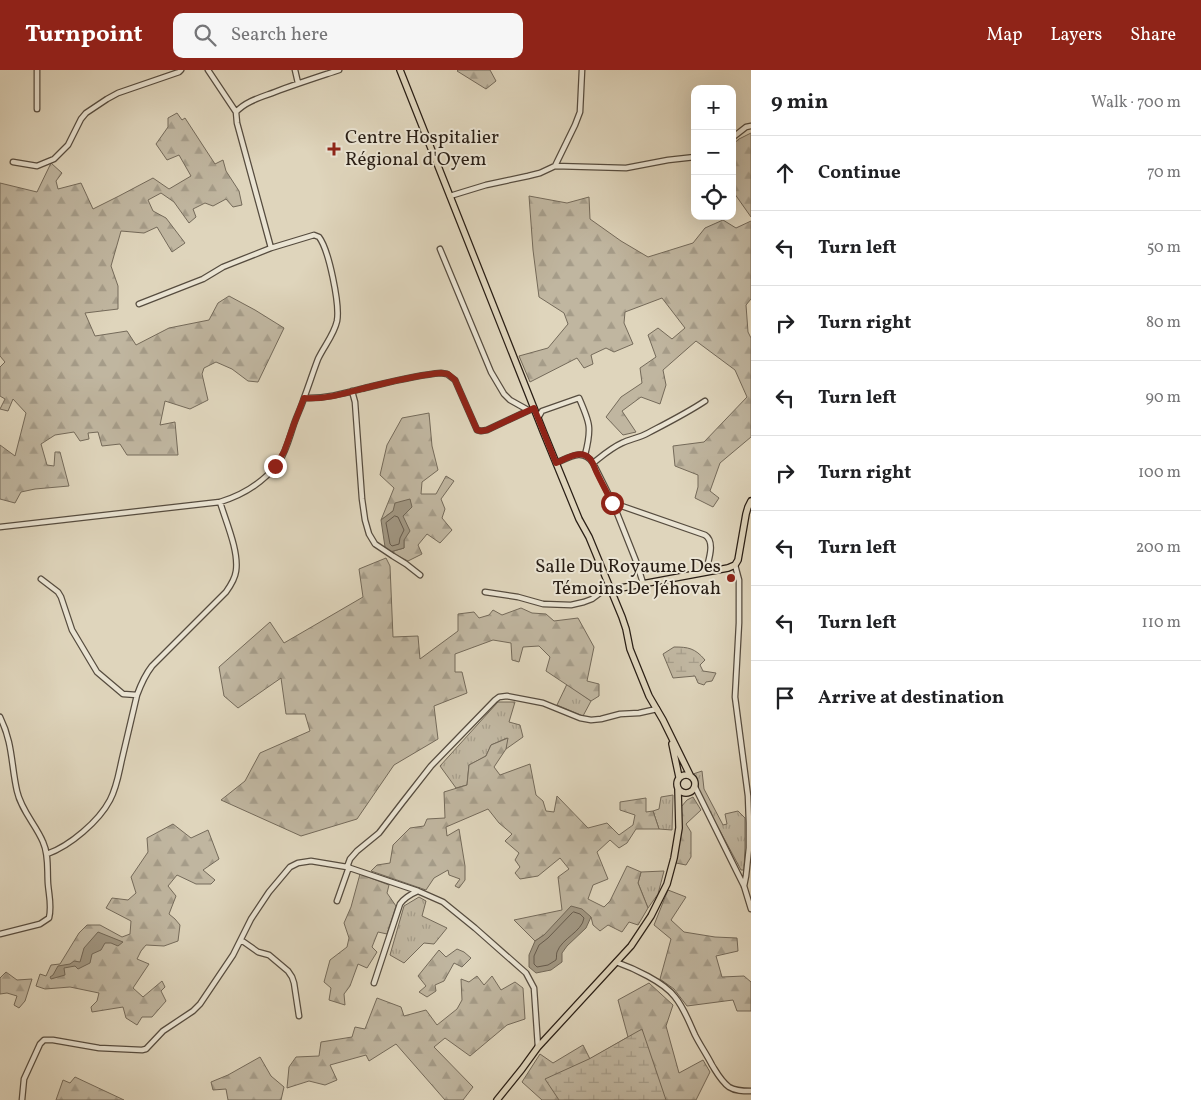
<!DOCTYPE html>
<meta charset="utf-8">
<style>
:root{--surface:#fff;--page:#f6f6f6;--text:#202124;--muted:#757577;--line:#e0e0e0;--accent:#8f2418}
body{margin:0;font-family:Vollkorn,serif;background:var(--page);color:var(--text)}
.controls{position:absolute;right:15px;top:15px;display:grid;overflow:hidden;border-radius:10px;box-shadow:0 5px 20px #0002}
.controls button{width:45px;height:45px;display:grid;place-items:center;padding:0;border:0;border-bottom:1px solid var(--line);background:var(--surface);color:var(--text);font:25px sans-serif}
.stop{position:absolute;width:15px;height:15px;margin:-11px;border:4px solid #8f2418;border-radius:50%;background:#fff}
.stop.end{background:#8f2418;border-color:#fff;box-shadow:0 1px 5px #0008}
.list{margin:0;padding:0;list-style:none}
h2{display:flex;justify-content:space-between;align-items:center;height:65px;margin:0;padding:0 20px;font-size:21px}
h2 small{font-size:16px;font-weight:400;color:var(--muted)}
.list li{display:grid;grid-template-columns:32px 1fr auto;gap:15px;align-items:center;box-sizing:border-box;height:75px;padding:0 20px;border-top:1px solid var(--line)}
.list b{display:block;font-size:19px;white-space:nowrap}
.list em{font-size:16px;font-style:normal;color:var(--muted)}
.icon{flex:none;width:28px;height:28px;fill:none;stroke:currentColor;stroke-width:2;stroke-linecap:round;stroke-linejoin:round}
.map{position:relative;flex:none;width:751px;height:1030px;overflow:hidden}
header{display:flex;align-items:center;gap:30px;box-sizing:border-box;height:70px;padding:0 25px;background:var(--accent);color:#fff}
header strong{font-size:24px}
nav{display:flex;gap:28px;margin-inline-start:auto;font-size:18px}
.search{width:350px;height:45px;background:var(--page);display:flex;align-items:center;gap:12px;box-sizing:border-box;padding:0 18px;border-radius:10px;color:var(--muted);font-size:19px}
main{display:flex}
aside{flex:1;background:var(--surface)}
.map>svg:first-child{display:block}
</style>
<header>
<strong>Turnpoint</strong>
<div class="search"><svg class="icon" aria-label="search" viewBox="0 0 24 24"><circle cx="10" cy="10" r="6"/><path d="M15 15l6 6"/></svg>Search here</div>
<nav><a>Map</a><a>Layers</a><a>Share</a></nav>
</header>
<main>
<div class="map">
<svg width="751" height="1030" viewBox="0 0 751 1030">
<defs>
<pattern id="grass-tufts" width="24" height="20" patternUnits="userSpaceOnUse" patternTransform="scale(1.25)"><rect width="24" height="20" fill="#c0b6a0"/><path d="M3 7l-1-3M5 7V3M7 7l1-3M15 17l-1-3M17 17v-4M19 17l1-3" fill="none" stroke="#a59c89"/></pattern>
<pattern id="forest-firs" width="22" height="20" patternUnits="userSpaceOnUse" patternTransform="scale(1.25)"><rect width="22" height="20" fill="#c0b6a0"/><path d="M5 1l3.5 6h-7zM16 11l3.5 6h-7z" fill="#a59c89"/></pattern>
<pattern id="wetland-marsh" width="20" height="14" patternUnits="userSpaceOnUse" patternTransform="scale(1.25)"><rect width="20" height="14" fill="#c0b6a0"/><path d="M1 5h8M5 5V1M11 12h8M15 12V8" fill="none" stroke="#a59c89"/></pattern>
</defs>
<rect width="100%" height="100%" fill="#dfd5bc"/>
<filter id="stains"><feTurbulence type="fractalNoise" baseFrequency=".004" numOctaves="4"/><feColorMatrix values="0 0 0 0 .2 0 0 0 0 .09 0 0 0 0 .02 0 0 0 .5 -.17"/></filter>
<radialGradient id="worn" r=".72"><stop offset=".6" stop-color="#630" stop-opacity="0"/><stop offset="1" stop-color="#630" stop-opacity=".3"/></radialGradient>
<path fill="url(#grass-tufts)" stroke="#746a5a" d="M567,614L591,631L583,646L557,635Z
M498,632H515L509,652L520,655L523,667L506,679L507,668L491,675L486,686L469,695L467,715L456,718L440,696Z
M702,701L704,719L723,755L727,754L725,744L738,741L745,748V778L744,800H741L690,705Z
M673,725L672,760L659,759L653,741L659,739L661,727Z
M664,801L658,824L648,838L638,813L641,802Z
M419,827L426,831L422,846L447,858L434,874L424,873L404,893L390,885L404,836Z"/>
<path fill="url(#forest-firs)" stroke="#746a5a" d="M458,0H490L496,11L486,19L457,1Z
M177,43L182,50L185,48L215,94L223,90L226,101L239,121L242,135L233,137L226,129L213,136L205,133L193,139L196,147L189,153L174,132L161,123L148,130L153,141L166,148L185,173L172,182L157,157L144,163L121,161L111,196L118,216V239L85,243L95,266L127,261L136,275L169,258L209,250L218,233L229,226L255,240L284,258L258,312L248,311L232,299L216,292L204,298L202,304L208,330L190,339L165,331L160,355L175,352L178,385H127L120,374L102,376L98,362L88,363L89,369L80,371L74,362L55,365L41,374L47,395L54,396L55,382H60L69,416L35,419L21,422L15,433L0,429V375L15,386L26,343L13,329L8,341L0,339L5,329L0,326V297L5,292L0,286V113L37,122L51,93L62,103L56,111L58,119L81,113L93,139L119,126L153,108L169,119L191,106L179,85L167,90L156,74L168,57V48Z
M751,63V147L732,120V75L739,69Z
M529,126L567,133L589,127L590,149L621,171L648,187L693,173L705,158L723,150L736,158L751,151V229L746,235L748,262L751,268V367L720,393L710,421L719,428L713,437L695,428L698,417V405L675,396L673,376L704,372L747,327L735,300L696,271L663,300L666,315L660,334L641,327L622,341L636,362L623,365L606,347L621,327L642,313L640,298L656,287L648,265L658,258L672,269L685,258L662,228L625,242L624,253L633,274L614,282L606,278L591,285L593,294L584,298L577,288L530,312L519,286L548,278L568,254L564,243L539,227L533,180Z
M429,343L432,376L438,400L422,412L421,424H436L446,406L454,411L441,429L445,439L442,448L452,460L440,473L427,464L418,475L422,484L408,491L390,482L404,478V470L393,441L381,450L394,418L380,405L387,375L402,348Z
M386,488L390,496L393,567L418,566L420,589L458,561V544L474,542L479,548L489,545L493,540L502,545L521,538L532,543L546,544L554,551L578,548L594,577L587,611L599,614V626L591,631L546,601L550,587L539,576L523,577L519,592L512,590L511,573L493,570L455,584V602H462L467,623L434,636L438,669L394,695L357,749L301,766L221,730L245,711L260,683L310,661L305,644H286L281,608L238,638L224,626L219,597L270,552L284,573L363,527L359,499Z
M508,668L506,679L494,697L500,705L530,694L536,725L543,731L546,741L554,742L557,726L588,758L607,753L619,765L633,755L635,745L620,740V732L646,728V742L653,741L659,759H636L627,773L619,778L610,770L597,782L608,809L593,815L588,829L604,837L610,831L627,796L641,802L638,813L648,838L638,855L629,852L622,862L608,855L600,861L593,855L591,847L544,865L535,871L514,850L562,840L558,807L569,799L560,788L538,806L520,809L515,803L520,797L515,790L519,783L505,771L512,764L499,753L488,739L446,757L447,766L459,759L465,796V810L459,818L455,816L460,809L449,805L448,800L434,808L426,820L371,801L377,795L390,793L393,775L410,758L424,756L427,749L445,748L444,722L467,715L469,695L486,686L491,675Z
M693,727L701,740L686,754L691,762V787L686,795L676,793L681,737L687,730Z
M173,754L191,768L208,760L219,789L203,800L215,810L211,814H196L177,805L168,816L176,826L169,844L175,849L180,855L178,871L164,876L146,875L141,881L137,889L149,894L133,918L143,927L162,911L165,917L161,921L166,931L152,947H142L137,955L126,948L123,937L92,942L91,937L97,931L99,923L70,917L45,919L36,916L40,904L46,906L51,895L60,894L79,863L87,855H100L122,867L130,864L131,851L106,838L112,828L128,830L136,823L131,807L148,782L147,768Z
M360,804L389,815L387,823L396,836L387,864L378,862L372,877L377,882L367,898L358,894L350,916L344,924L345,935L329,930L331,918L324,912L330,890L347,877L349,868L344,853L351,837Z
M668,820L686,827L671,850L684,862L715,867L737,868L738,881L716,886L722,907L744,906L751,912V941H737L733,930L687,936L674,919L660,909L671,869L654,855Z
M457,879L464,882L471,888L462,897L454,893L444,911L435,915L436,921L427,927L419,922L426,916L418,906L439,880L446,887Z
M6,902L17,910L32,909L25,931L19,938L14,935L17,926L7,923L0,924V908Z
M477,906L484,915L492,906L501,920L515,912L523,918L525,949L507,955L470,986L445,968L434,977L473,1017L463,1030H445L396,974L369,991L366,985L330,995L337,1010L325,1015L309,1011L287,1018L289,997L296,987L319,986L321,972L352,967L355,957L365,959L377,928L401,937L404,946L426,940L437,955L457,939L462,930L461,909L469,912Z
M649,913L673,935L666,956L679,1003L703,990L710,1002L696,1030H542L522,1012L540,984L553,993L583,975L590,989L628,967L618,930Z
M260,987L271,1006L284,1017L281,1030H228L226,1019L213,1020L211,1012L228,1005Z
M75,1007L124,1030H56L63,1010L70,1013Z"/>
<path fill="url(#wetland-marsh)" stroke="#746a5a" d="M674,577C688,577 695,578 705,590L700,595L703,601L716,603L712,611L706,612L704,615L698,613L695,606L673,608L663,584Z
M642,959L666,1030H559L545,1009L589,989Z"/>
<path fill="#a19783" stroke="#716757" d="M410,429L412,437L403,446L410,461L404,470V478L390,482L385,477L381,450L393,441L395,433Z
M571,836L582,839L591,847L586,858L567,876L562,883V892L551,900L536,903L529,897V885L535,871L544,865Z
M98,862L123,872L118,876L111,873H105L101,880L92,884L90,893L78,899L75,896L64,898L65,905L51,909L50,907L53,905L58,896L70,894L74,891L80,892L84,878Z"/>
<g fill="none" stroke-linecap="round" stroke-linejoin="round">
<path stroke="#655a4c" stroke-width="1" d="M395,446L398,447L404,460L400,468L399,474L392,476L390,474L386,453Z
M574,842L580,844L584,848C582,862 562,868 557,882C556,885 557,887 556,890L548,895L537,897L534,894V886L539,875L548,868L572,843Z"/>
<g stroke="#564c3f" stroke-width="7">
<path id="minor" d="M37,0V39
M208,0L236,42L237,53L271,178
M295,0L298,13
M236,42C246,31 262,27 275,22C296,14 318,7 339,0
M732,68L746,57L751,56
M13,92L37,96L54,89L68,75L81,49L86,43L107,29L118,23L179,2L181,0
M555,96L575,55L580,42L582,0
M450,126L486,115L528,106L540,103L555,96L626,98L668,90L695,87
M440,179L491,302L504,324L510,330L528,340
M352,321L355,332L362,429L365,450L369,464L375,474L393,486L406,494L420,505
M305,328C325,329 346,323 365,318C390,312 416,305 441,303L447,304L455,310L477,360L481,361L487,360L534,338
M538,348L542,341L579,328C590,353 592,358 585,385
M556,393C570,387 583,378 593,393L613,433L636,491L643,513
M593,393C602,386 611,378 622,373C630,369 639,368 648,363C667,353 687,343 705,331
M613,433L705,465C716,472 708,491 706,501
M0,457L220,432C243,425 264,412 279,392C286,381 289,369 293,357C296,347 301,338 304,328C309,315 313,302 318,289C324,276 334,265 337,251C340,235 329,180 319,167L314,165L271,178L233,193L223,197L203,209L139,234
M735,495L739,510V553L735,627L748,726L749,753V778L746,806L744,816
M41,509L58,522L61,527L72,560L97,602L123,624L137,625
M485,522L518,527L543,534L571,535L584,532L592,529L600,523L610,520
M0,647C13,673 11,695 17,721C21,740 36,755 43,772C49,785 47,800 48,814C49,826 52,836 49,848L40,854L0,864
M695,717L737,802L744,816L751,839
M47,784C70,776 99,751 110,730C117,717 119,702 122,689C127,667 132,646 137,625C141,614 145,605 152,596L226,522C231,515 235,509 236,501C239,481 226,452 220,432
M347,797L350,789L357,781L379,763L402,733L431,696L495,630L499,627L507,626L543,633L580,648L591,650L601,649L620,644L639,643L657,639
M337,831L349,797
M241,870L258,882L269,885L288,901L292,907L294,913L299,946
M616,892C633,898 664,912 675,927C684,938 689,952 695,965C700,975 707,985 712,995C717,1003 721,1011 729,1017C735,1021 743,1021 751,1021
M374,913L400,834C405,827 411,824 418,821
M22,1030L24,1009L40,974L44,970H53L99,978L142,980L146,979L163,961L193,941L200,934L233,885L251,849L269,822L290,797L298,793L311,791L347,797L418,821L443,832L475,858L526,903L534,918L538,977"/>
</g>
<g stroke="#291e15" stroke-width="8">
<path id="major" d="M400,0L543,361L579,449L589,467L622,547L626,559L630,579L649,626L663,650L690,705
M610,520L728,498L735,495L738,490L746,444L748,437L751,431
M672,674L679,707
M677 714a9 9 0 1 1 18 0a9 9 0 1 1-18 0Z
M497,1030L522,999L538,977L631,876L651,846L667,814L674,788L679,758L678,719"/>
</g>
<use href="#minor" stroke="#eae4d3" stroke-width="4.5"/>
<use href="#major" stroke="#dfd5bc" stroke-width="5.5"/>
</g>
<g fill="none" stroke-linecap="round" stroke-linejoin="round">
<path stroke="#8f2418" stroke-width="6" d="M275,396L284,382L294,354L304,328C324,330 346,323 365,318C390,312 416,305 441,303L448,304L455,310L477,360L481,361L487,360L534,338L556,393C565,389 581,379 589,388C593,391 594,397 596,401C601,412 607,422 612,433"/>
</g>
<g fill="#8f2418" stroke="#eae4d3" stroke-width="2">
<path d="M331.5 71.5h5v5h5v5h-5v5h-5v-5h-5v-5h5z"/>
<circle cx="731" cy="508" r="5"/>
</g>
<g text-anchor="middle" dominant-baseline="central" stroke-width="4" stroke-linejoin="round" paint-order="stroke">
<g font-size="19" fill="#291e15" stroke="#eae4d3" text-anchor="start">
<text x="345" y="68">Centre Hospitalier<tspan x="345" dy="22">Régional d'Oyem</tspan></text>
<text x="721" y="497" text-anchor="end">Salle Du Royaume Des<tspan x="721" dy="22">Témoins De Jéhovah</tspan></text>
</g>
</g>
<rect width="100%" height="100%" filter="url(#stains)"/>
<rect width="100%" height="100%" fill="url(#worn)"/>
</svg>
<div class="controls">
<button>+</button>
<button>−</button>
<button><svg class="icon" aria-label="locate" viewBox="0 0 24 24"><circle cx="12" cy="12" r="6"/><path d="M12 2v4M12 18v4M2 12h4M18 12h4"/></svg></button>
</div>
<div class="stop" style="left:612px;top:433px"></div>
<div class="stop end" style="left:275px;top:396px"></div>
</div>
<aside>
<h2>9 min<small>Walk · 700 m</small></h2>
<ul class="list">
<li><svg class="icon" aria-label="ahead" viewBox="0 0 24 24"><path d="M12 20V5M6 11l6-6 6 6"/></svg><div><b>Continue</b></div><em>70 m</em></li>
<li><svg class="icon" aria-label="left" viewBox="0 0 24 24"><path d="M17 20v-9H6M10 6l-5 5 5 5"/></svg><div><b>Turn left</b></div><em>50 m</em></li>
<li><svg class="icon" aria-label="right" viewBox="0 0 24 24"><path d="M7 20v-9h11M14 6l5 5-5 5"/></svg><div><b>Turn right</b></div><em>80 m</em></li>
<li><svg class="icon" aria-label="left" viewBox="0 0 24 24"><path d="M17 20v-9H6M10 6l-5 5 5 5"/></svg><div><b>Turn left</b></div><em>90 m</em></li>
<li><svg class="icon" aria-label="right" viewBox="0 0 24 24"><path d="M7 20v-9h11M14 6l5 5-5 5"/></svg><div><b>Turn right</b></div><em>100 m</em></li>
<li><svg class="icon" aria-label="left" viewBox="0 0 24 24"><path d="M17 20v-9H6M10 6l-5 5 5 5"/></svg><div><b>Turn left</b></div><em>200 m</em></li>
<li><svg class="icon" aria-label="left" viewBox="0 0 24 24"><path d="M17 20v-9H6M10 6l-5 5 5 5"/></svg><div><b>Turn left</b></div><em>110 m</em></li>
<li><svg class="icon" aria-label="arrive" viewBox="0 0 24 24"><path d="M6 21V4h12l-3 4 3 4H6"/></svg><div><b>Arrive at destination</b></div></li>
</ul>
</aside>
</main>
